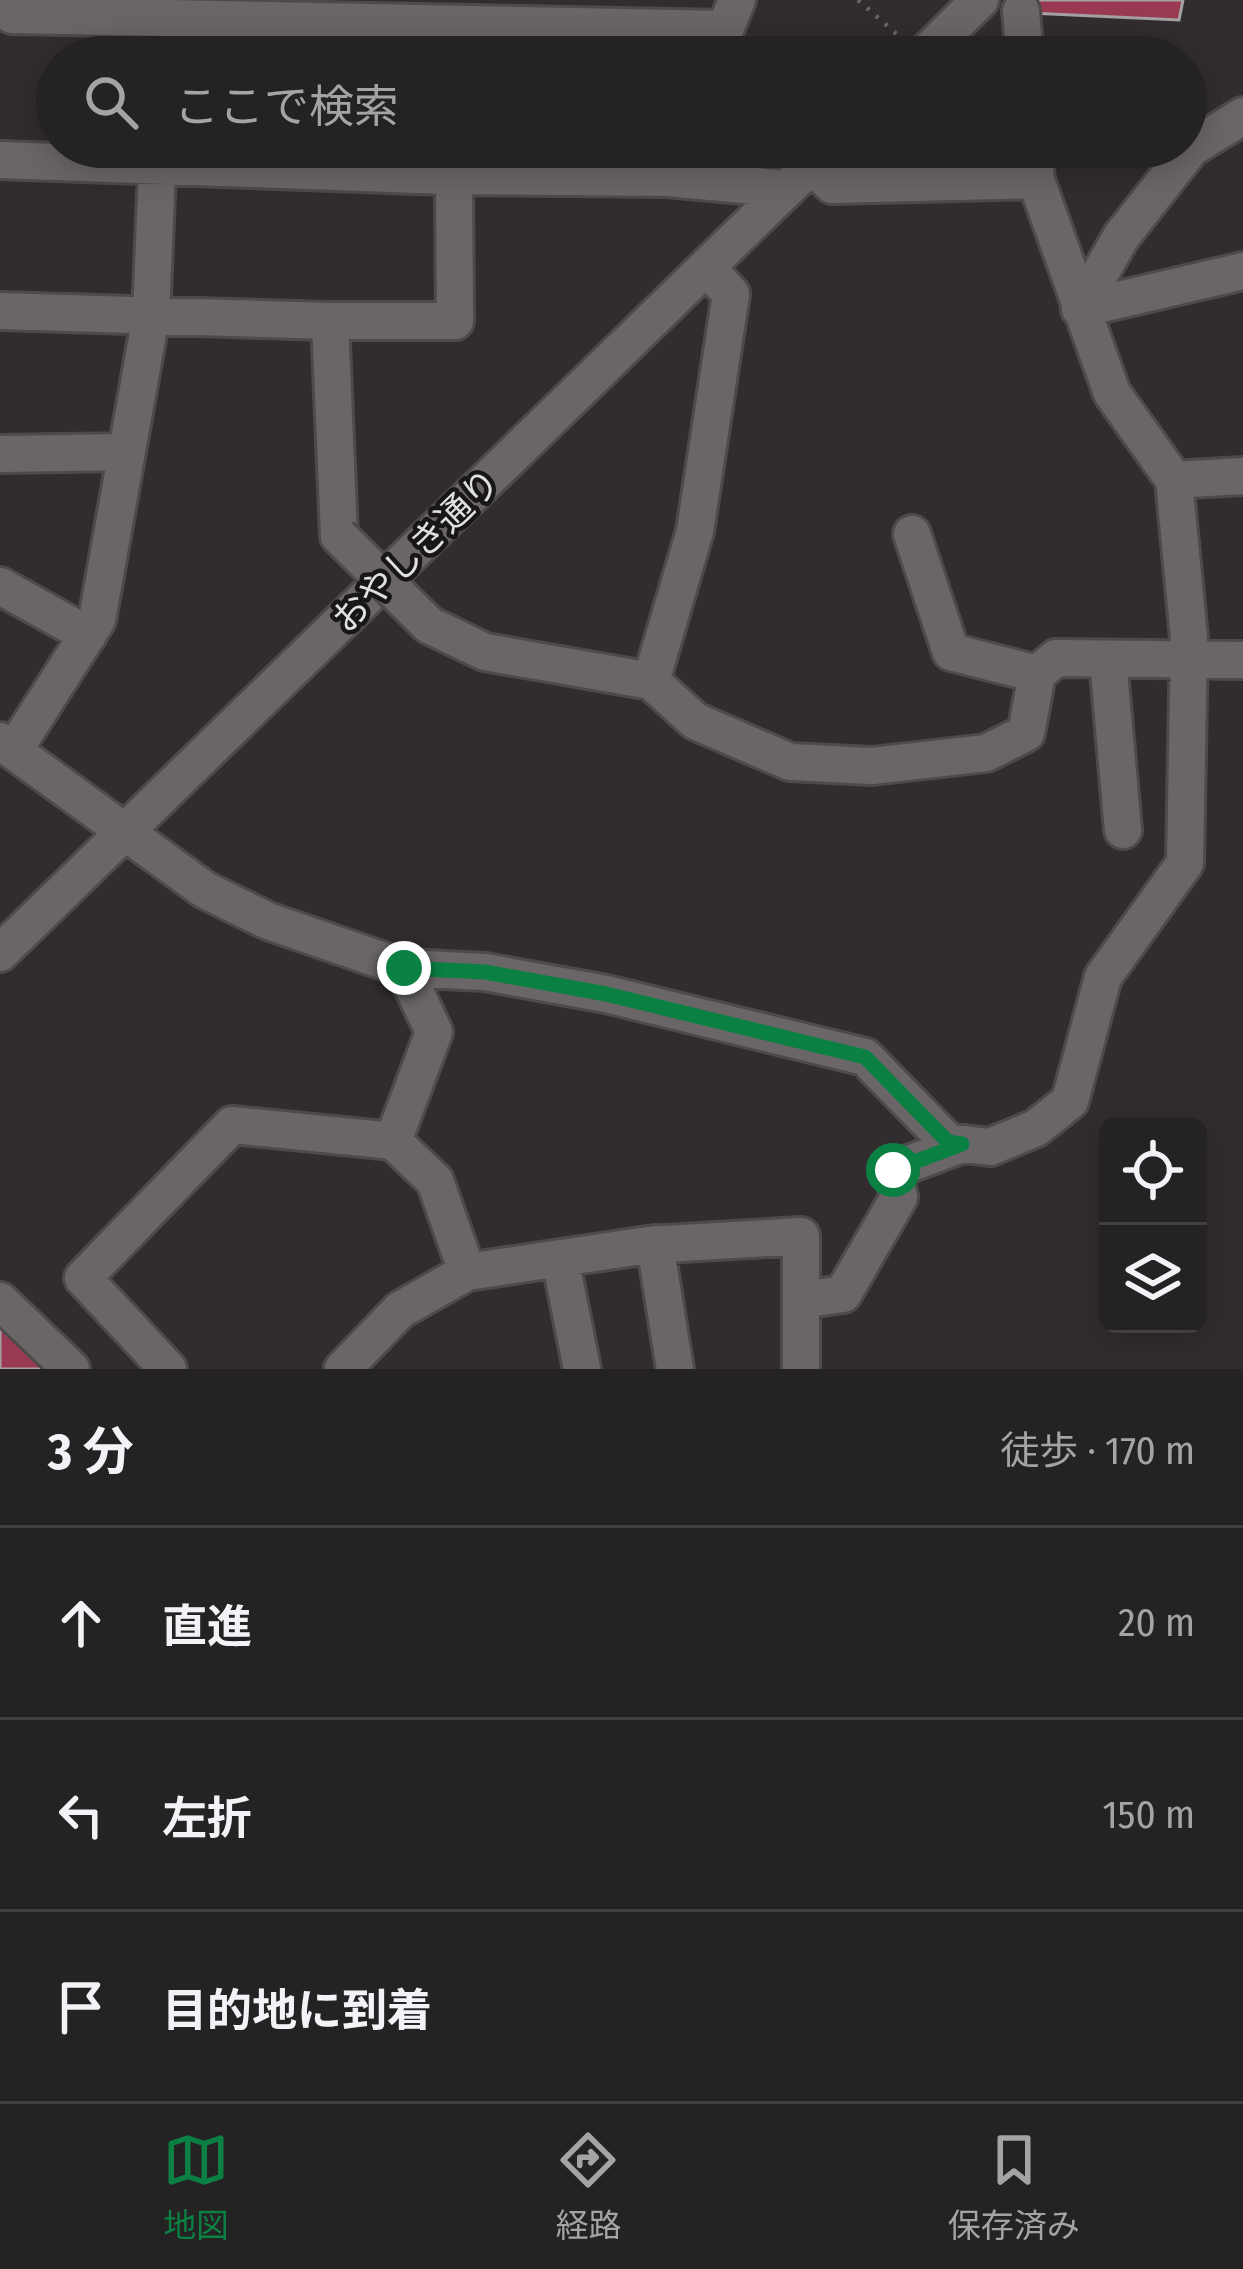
<!DOCTYPE html>
<html lang="ja">
<meta charset="utf-8">
<style>
:root{--surface:#252223;--page:#2d2a2b;--text:#f1f3f6;--muted:#a3a4a6;--line:#423f41;--accent:#0b8043}
body{margin:0;font-family:"Fira Sans Condensed","Noto Sans JP",sans-serif;background:var(--page);color:var(--text)}
.controls{position:absolute;right:36px;bottom:36px;display:grid;overflow:hidden;border-radius:18px;box-shadow:0 6px 30px #0003}
.controls button{width:108px;height:108px;display:grid;place-items:center;padding:0;border:0;border-bottom:3px solid var(--line);background:var(--surface);color:var(--text);font:60px sans-serif}
.stop{position:absolute;width:36px;height:36px;margin:-27px;border:9px solid #0b8043;border-radius:50%;background:#fff}
.stop.end{background:#0b8043;border-color:#fff;box-shadow:0 3px 12px #0008}
.list{margin:0;padding:0;list-style:none}
h2{display:flex;justify-content:space-between;align-items:center;height:156px;margin:0;padding:0 48px;font-size:51px}
h2 small{font-size:39px;font-weight:400;color:var(--muted)}
.list li{display:grid;grid-template-columns:78px 1fr auto;gap:36px;align-items:center;box-sizing:border-box;height:192px;padding:0 48px;border-top:3px solid var(--line)}
.list b{display:block;font-size:45px;white-space:nowrap}
.list em{font-size:39px;font-style:normal;color:var(--muted)}
.icon{flex:none;width:66px;height:66px;fill:none;stroke:currentColor;stroke-width:2;stroke-linecap:round;stroke-linejoin:round}
.map{position:relative;flex:none;width:1243px;height:1369px;overflow:hidden}
.search{position:absolute;background:var(--surface);box-shadow:0 6px 30px #0003;left:36px;right:36px;top:36px;height:132px;display:flex;align-items:center;gap:30px;box-sizing:border-box;padding:0 42px;border-radius:66px;color:var(--muted);font-size:45px}
.sheet{height:732px;background:var(--surface)}
nav{display:flex;justify-content:space-around;align-items:center;box-sizing:border-box;height:168px;border-top:3px solid var(--line);background:var(--surface);font-size:33px;color:var(--muted)}
nav a{display:grid;justify-items:center;gap:6px}
nav .on{color:var(--accent)}
.map>svg:first-child{display:block}
</style>
<div class="map">
<svg width="1243" height="1369" viewBox="0 0 1243 1369">
<rect width="100%" height="100%" fill="#312d2f"/>
<path fill="#993a52" stroke="#a5a0a1" stroke-width="3" d="M1031,0H1183L1179,20L1030,13Z
M0,1320L54,1369H0Z"/>
<g fill="none" stroke-linecap="round" stroke-linejoin="round">
<g stroke="#4d4a4b" stroke-width="42">
<path id="minor" d="M12,0V15L725,29
M1021,11L1025,57
M161,57L162,18
M714,57L737,0
M922,57L980,0
M0,160L446,176L667,178L787,189
M812,165L832,185L1036,180
M1080,309L1121,237L1191,148L1243,116
M1080,309L1243,271
M0,311L330,321L339,536
M330,321H455L454,176
M0,454L127,452
M1174,480L1243,476
M912,534L951,652L1037,674
M0,586L88,635
M429,625L485,652L651,681L695,721L790,762L872,766L986,753L1026,733L1037,674L1056,658L1243,660
M1108,660L1123,830
M651,681L695,531L731,294L708,269
M0,741L205,890L268,921L404,968L485,972L606,994L865,1057L948,1142L990,1147L1036,1128L1070,1101L1103,977L1185,863L1189,638L1174,480L1112,393L1036,180L1033,147
M14,750L97,620L151,316L158,147
M0,953L830,147
M393,1141L434,1032L404,968
M655,1244L675,1369
M560,1258L582,1369
M801,1300L843,1294L899,1197L893,1170L962,1144
M0,1301L71,1369
M168,1369L83,1278L232,1125L393,1141L435,1181L467,1272
M343,1369L400,1310L467,1272L648,1245L801,1236V1369"/>
</g>
<path stroke="#696668" stroke-width="4.5" stroke-dasharray="3 9" stroke-linecap="butt" d="M858,0L900,37"/>
<use href="#minor" stroke="#6a6668" stroke-width="36"/>
<g stroke="#4d4a4b" stroke-width="42" stroke-linecap="butt">
<path id="minor-bridge" d="M339,536L429,625"/>
</g>
<use href="#minor-bridge" stroke="#6a6668" stroke-width="36"/>
</g>
<g fill="none" stroke-linecap="round" stroke-linejoin="round">
<path stroke="#0b8043" stroke-width="15" d="M404,968L485,972L606,994L865,1057L948,1142L962,1144L893,1170"/>
</g>
<g text-anchor="middle" dominant-baseline="central" stroke-width="9" stroke-linejoin="round" paint-order="stroke">
<g font-size="36" fill="#e1dfe0" stroke="#181617">
<text transform="translate(416 551) rotate(-44)">おやしき通り</text>
</g>
</g>
</svg>
<div class="controls">
<button><svg class="icon" aria-label="locate" viewBox="0 0 24 24"><circle cx="12" cy="12" r="6"/><path d="M12 2v4M12 18v4M2 12h4M18 12h4"/></svg></button>
<button><svg class="icon" aria-label="layers" viewBox="0 0 24 24"><path d="M12 4l9 5-9 5-9-5zM3 14l9 5 9-5"/></svg></button>
</div>
<div class="stop" style="left:893px;top:1170px"></div>
<div class="stop end" style="left:404px;top:968px"></div>
<div class="search"><svg class="icon" aria-label="search" viewBox="0 0 24 24"><circle cx="10" cy="10" r="6"/><path d="M15 15l6 6"/></svg>ここで検索</div>
</div>
<section class="sheet">
<h2>3 分<small>徒歩 · 170 m</small></h2>
<ul class="list">
<li><svg class="icon" aria-label="ahead" viewBox="0 0 24 24"><path d="M12 20V5M6 11l6-6 6 6"/></svg><div><b>直進</b></div><em>20 m</em></li>
<li><svg class="icon" aria-label="left" viewBox="0 0 24 24"><path d="M17 20v-9H6M10 6l-5 5 5 5"/></svg><div><b>左折</b></div><em>150 m</em></li>
<li><svg class="icon" aria-label="arrive" viewBox="0 0 24 24"><path d="M6 21V4h12l-3 4 3 4H6"/></svg><div><b>目的地に到着</b></div></li>
</ul>
</section>
<nav>
<a class="on"><svg class="icon" aria-label="map" viewBox="0 0 24 24"><path d="M3 6l6-2 6 2 6-2v14l-6 2-6-2-6 2zM9 4v14M15 6v14"/></svg>地図</a>
<a><svg class="icon" aria-label="directions" viewBox="0 0 24 24"><path d="M12 3l9 9-9 9-9-9zM9 14v-3h6M13 9l2 2-2 2"/></svg>経路</a>
<a><svg class="icon" aria-label="saved" viewBox="0 0 24 24"><path d="M7 4h10v16l-5-4-5 4z"/></svg>保存済み</a>
</nav>
